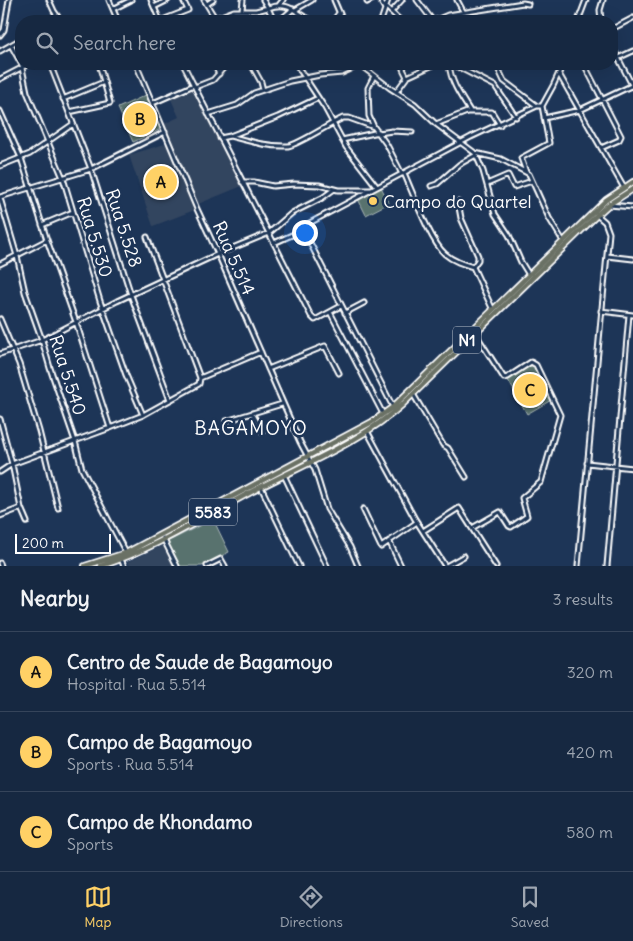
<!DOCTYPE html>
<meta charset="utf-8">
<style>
:root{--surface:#162841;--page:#23344c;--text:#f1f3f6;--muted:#9ea6b1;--line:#35445a;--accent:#ffd166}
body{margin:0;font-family:Delius,sans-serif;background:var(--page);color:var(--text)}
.scale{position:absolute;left:15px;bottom:12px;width:96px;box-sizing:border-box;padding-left:5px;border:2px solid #fff;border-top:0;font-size:14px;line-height:18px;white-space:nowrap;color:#fff;-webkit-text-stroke:4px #1d3557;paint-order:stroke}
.you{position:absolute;left:304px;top:232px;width:18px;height:18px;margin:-12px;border:4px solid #fff;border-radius:50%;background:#1a73e8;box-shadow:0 0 0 8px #1a73e833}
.badge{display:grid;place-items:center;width:32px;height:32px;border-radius:50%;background:var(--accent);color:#111;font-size:16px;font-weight:700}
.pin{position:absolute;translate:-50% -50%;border:2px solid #fff;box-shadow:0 1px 5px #0006}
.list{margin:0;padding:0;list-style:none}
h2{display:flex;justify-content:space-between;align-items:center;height:65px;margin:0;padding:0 20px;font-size:21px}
h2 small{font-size:16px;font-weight:400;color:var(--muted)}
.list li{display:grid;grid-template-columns:32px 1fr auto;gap:15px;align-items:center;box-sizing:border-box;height:80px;padding:0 20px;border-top:1px solid var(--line)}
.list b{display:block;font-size:19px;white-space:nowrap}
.list p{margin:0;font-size:16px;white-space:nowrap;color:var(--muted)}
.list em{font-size:16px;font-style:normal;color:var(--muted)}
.icon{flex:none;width:28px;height:28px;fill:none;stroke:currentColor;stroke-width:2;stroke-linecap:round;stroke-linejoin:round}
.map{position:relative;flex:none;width:633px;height:566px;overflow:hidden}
.search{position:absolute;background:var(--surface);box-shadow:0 5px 20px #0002;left:15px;right:15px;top:15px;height:55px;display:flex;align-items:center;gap:12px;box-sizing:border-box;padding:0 18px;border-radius:20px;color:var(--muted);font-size:19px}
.sheet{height:305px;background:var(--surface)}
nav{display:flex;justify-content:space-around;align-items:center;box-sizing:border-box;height:70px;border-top:1px solid var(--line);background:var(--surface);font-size:14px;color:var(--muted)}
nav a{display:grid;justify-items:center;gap:2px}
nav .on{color:var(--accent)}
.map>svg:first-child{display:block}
</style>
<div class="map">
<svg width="633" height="566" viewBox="0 0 633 566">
<rect width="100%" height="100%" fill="#1d3557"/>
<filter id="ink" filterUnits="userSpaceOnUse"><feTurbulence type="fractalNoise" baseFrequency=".02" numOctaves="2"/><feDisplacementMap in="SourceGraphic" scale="10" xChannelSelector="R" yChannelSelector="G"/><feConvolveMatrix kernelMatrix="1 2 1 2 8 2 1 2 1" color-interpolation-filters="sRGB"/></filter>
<g filter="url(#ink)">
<path fill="#33455f" d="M194,87L242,186L198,204L164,124L179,117L170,97Z
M168,143L197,209L153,226L129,155Z
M165,544L176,566H130L128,562Z"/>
<path fill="#58726e" stroke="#acb8b6" d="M146,95L161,129L133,142L118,108Z
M381,187L389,203L366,215L358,199Z
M533,364L553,399L527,414L508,380Z
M213,519L229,552L202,566H179L167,542Z"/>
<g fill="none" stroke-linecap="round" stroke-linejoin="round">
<g stroke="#fff" stroke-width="7">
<path id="minor" d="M49,0L54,11L61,21
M109,0L118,21
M151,0L160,21
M204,0L215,18
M263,0L268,8C290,1 294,12 312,21
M334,0L343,21
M380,0L385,9
M417,0L433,21
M457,0L464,13
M367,2L371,0
M207,4L213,0
M279,5L283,0
M154,7L168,0
M386,7L401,21
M113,9L131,0
M242,10L243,0
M295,10L312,0
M232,12L235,21
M391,12L402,0
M460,13L461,21
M54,21L59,19
M160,21L188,10L183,0
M201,21H202
M208,21L234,11H256L268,8L274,21
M279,21L293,9
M302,21L306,18
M333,21L339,13
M381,21L388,0
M434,21L448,15L523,3L528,4
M578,21L586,0
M601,21L600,10L603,0
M612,29L633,18
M0,35L4,30L9,0
M11,45L23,67
M612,46L633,87
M0,51L21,39
M618,58L633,51
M50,64L91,169L131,295L170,400
M136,64L197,209L218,254L300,442L315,470L327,509L350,547L358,566
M183,64L311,316L315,320L341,306
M214,64L219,74
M251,64L261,82L263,90
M296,64L325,108L346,147L377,187
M359,64L390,88L415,104L436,124L475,153L501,159L529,174L549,218L563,241
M405,64L403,69L407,77
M449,64C451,83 460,95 470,111
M452,64L495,86L516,117
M496,64L504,81L537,106
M584,64L621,136L619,140L601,148
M22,68L27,92L63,178L100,301L126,375L143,415
M559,74L624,188
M374,76L368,88L369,116L374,127L387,145L402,174
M0,79L29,64
M195,87L213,80L227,64
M396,92L407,77L435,64
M63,99L104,82
M153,103L194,85
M0,111L21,158L47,240L76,322L110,428
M69,112L110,103L99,64
M208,114L237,105L254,93L290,81L320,75L342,73L362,64
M544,118L580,110L633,85
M436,124L467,112H492L500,125
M379,133L392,131L412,132
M230,136C249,141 268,147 288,146C298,145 331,123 343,118H349L374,127
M220,138L230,136L278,117L318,98
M342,140L379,132
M475,153L483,171L495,214L509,235L521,262L529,275
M0,166L30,154L73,124
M526,172L521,158L549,143L542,106L553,86L563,64
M404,173C413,193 430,241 445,254C453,261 463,264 473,267L493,310
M242,182H254L273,186L294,184L319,185L338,190H371
M487,184L508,175L514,187L532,181
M431,186L437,184L460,164L476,155
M0,197L91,169L165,132
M0,198L17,256L25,292L42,340L50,368L75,441L82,469L126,553
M458,202L461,218L478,256V260L473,267
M609,205L633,207
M42,225L73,212
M147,237L200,378
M274,243L303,230
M607,256L633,259
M0,264L47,240
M601,311L633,315
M330,312L383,414
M345,313L364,303
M0,319L19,364L39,431L58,508
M0,354L42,340L117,301L218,254L269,233L292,213L322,198L333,190
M268,369L325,346L339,373
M200,378L261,352
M413,394L443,445L448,448L466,477
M393,407L302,227L471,137L537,106H542
M252,413L262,431
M0,419L12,464L21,508L27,522
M226,421L282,404
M367,431L415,519L445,566
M587,463L633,468
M0,472L12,464L110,428L143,415L199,384L200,378
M284,475L327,566
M261,487L299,566
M363,509L381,547L417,522
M0,516L21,508
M472,528L500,512L509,526L511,527L527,516L522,498L541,482L560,415L536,365L531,362L508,377L504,378L475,333
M423,531L459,508L496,566
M163,538L177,566
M389,541L401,566
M121,559L124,566
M0,563L1,566
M207,566L221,559L225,566
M446,566L464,556
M578,566L609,233L605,222L597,215
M607,566L629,315"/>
</g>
<g stroke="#fff" stroke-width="8">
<path id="highway" d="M85,566L126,553L372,422L393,407L606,200L633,182
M101,566C154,549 202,518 251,492C302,465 360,443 403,404L597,215L608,205L633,189"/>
</g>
<use href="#minor" stroke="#1d3557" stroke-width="3"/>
<use href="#highway" stroke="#6b7165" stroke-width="4.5"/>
</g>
</g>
<circle fill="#ffd166" stroke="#1d3557" stroke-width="2" cx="373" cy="201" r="5"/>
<g text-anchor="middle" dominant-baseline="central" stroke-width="5" stroke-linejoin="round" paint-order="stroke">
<g fill="#1d3557" stroke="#bbc2cd" stroke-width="1">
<rect x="453" y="326.5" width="28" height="27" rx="4"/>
<rect x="189" y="498.5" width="48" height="27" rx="4"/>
</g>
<g font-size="16" font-weight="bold" fill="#fff">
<text x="467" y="340">N1</text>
<text x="213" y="512">5583</text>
</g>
<g font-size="18" fill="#fff" stroke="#1d3557" text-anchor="start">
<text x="383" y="201">Campo do Quartel</text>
</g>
<g font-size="18" fill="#fff" stroke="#1d3557">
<text transform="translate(124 228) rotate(72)">Rua 5.528</text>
<text transform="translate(95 237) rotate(73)">Rua 5.530</text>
<text transform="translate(234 258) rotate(66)">Rua 5.514</text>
<text transform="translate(68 375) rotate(72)">Rua 5.540</text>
</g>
<g font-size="19" letter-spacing="1" fill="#fff" stroke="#1d3557">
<text x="251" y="428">BAGAMOYO</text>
</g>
</g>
</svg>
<div class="scale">200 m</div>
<div class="you"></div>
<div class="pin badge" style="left:161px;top:182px">A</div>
<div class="pin badge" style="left:140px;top:119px">B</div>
<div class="pin badge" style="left:530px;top:390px">C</div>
<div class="search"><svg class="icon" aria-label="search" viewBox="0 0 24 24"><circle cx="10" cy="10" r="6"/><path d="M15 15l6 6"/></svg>Search here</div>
</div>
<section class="sheet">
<h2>Nearby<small>3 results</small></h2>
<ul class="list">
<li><span class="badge">A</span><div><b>Centro de Saude de Bagamoyo</b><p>Hospital · Rua 5.514</p></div><em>320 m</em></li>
<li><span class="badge">B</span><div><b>Campo de Bagamoyo</b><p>Sports · Rua 5.514</p></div><em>420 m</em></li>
<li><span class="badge">C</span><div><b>Campo de Khondamo</b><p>Sports</p></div><em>580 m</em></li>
</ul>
</section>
<nav>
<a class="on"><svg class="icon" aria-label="map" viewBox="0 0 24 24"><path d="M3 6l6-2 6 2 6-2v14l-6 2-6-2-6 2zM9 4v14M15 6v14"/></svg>Map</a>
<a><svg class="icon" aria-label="directions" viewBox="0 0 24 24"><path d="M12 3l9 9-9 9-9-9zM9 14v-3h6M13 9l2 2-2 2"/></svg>Directions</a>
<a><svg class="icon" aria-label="saved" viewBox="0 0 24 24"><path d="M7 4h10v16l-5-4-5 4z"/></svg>Saved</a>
</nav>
